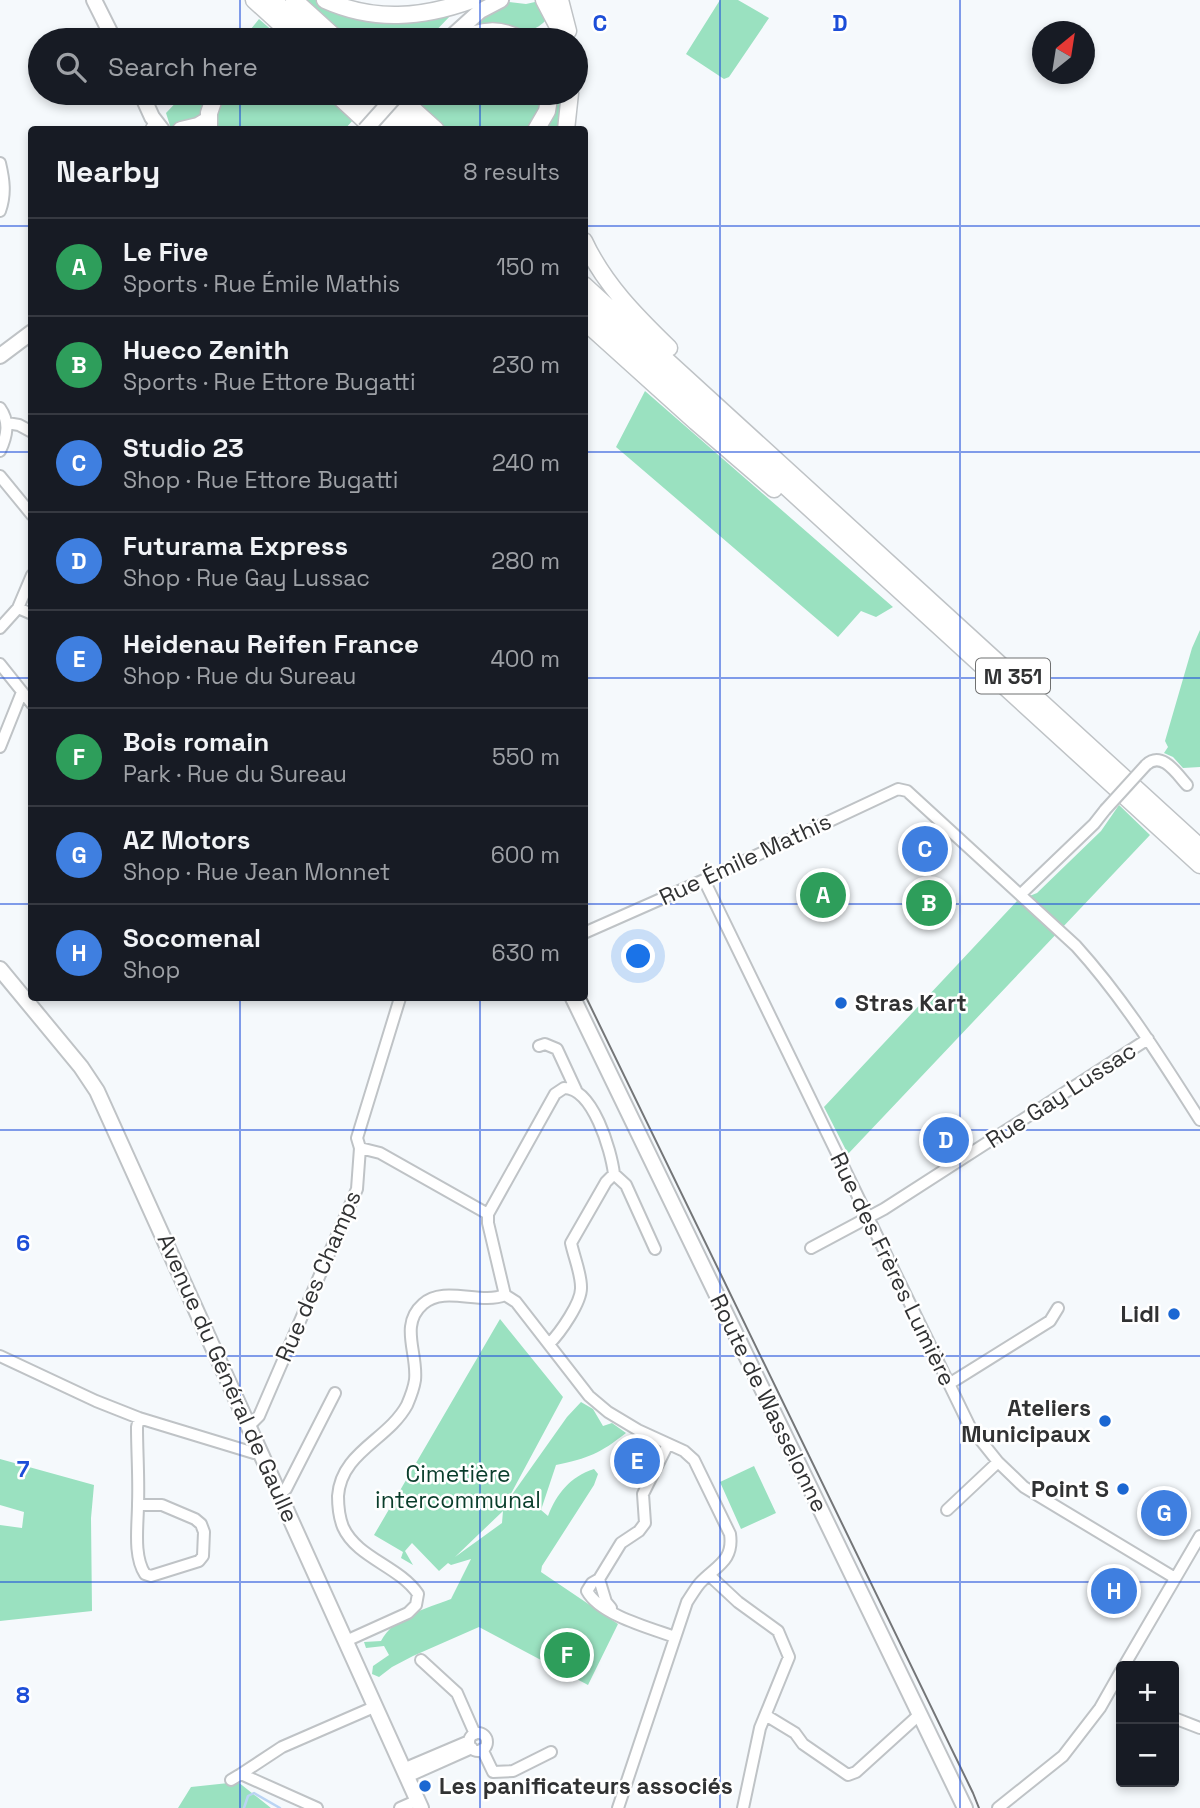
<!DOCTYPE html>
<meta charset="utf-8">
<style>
:root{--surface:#171b24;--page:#242831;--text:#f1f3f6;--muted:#9ea1a6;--line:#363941;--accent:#8c9099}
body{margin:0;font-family:"Space Grotesk",sans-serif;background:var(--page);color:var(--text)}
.controls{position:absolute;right:21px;bottom:21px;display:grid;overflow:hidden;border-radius:7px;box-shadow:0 4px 10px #0003}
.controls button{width:63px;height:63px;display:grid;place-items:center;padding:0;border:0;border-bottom:2px solid var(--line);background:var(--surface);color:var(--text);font:35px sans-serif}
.compass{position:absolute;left:1032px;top:21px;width:63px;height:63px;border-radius:50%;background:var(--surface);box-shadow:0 4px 10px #0003;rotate:30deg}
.you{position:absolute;left:639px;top:957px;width:24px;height:24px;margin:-18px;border:5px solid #fff;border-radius:50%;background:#1a73e8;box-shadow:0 0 0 10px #1a73e833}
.badge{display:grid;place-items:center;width:46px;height:46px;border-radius:50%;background:var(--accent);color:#fff;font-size:23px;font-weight:700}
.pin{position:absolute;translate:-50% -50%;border:4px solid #fff;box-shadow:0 2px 7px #0006}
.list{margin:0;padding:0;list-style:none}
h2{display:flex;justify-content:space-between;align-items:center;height:91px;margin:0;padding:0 28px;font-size:30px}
h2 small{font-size:23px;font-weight:400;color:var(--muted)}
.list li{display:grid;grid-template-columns:46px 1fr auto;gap:21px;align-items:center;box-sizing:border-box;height:98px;padding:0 28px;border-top:2px solid var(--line)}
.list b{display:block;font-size:26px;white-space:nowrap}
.list p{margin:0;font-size:23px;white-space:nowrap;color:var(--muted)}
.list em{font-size:23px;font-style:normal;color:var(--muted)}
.icon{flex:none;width:38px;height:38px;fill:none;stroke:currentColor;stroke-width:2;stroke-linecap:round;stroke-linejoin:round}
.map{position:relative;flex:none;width:1200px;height:1808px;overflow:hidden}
.search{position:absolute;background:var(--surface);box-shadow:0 4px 10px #0003;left:28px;top:28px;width:560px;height:77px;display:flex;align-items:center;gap:18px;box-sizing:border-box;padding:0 24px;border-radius:38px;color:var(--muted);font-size:26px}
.panel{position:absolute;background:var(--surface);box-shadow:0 4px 10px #0003;left:28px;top:126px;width:560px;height:875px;border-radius:7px}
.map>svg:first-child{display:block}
</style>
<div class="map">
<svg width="1200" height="1808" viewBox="0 0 1200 1808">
<rect width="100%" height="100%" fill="#f5f9fc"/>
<path fill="#9ae1c0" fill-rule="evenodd" d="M303,0H319L452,14L427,40H347Z
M720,0H738L769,18L729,77L724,79L686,54Z
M509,2L526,4L535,2L546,13L547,19C527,42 495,32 468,30L493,8Z
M259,19L283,40H242Z
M185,93H212L206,129H171L166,113Z
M222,93H325L354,119L344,130L215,129V112Z
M404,93H543L539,112L528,129L447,130Z
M554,93H562L559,129L541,130Z
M645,391L893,607L876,617L861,611L838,637L616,447Z
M1200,630V767L1183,768L1173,757L1164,753L1168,747L1165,741L1192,648Z
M1119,805L1150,835L848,1154L824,1107L1017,901L1037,893L1101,831Z
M500,1319L563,1397L506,1503L567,1417L581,1402L593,1409L603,1426L612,1423L626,1433C599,1454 589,1458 556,1465L541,1510L548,1516C557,1493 570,1477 594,1469L598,1474L594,1485L542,1566L541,1572L618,1624L588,1685L479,1627L413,1656L392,1667L379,1677L372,1674L373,1666L389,1655L384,1646L366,1648L364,1642L381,1641C393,1617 427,1608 451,1599L471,1559L451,1565L448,1563L439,1571L412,1543L405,1551L413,1565L401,1558L403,1552L374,1535ZM503,1511L502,1523L455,1557Z
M0,1459L94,1485L91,1518L92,1611L0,1621V1525L22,1528L24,1512L0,1505Z
M754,1466L776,1513L741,1529L720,1482Z
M238,1782L271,1808H178L191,1787Z"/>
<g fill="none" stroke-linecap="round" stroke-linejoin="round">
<path stroke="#bad4f3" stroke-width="2.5" d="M244,1808L248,1796L254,1793L280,1808"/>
<g stroke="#bfc3c6" stroke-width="14">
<path id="minor" d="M0,163C4,180 6,194 0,211
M0,408C10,422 7,436 0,451
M7,423L19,425L32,432
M0,476L32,515
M18,608L32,614
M0,628L18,608L32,575
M0,664L32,704
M0,747L22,692
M1146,765C1162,750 1177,774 1187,785
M704,880L970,1427L998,1462L1024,1487L1175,1578
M1021,894L1094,824L1105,810
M584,933L704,880L898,789L907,791L1076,946C1124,999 1161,1059 1200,1120
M539,1046L545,1044L557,1049L576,1090
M360,1148L380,1153L488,1214
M614,1174C611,1150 593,1088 564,1088L555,1094L488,1214V1223L505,1295L516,1302L589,1396L608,1412L638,1430L684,1451L694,1460L730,1534C734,1561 716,1566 700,1583C695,1589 691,1596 687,1602L618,1808
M811,1248L884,1209L1148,1039
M549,1344C560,1333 582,1302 581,1287C581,1273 574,1257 571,1243L606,1182L614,1174L626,1185L655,1249
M0,1356L96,1401L139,1418L254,1453L261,1452
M949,1384L1050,1321L1058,1308
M249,1426L259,1416L357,1189L360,1148L357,1138L400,998
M668,1444L643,1494L645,1523L639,1531L621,1543L599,1579L592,1583L587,1591C600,1615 650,1628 675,1637
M280,1494L286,1489L335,1393
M138,1505H162L195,1519L201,1524L204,1532L203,1556L199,1561L151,1576L145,1574C133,1556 138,1525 138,1504C139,1478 137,1452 137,1427L139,1418
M947,1510L998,1462
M709,1575L738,1602L778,1631L789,1657L760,1728L743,1808
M599,1579L606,1602L611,1608
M346,1641L408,1613L416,1605L418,1594C399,1566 357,1558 343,1527C339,1517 338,1506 338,1496C341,1452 388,1440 407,1405C410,1398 414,1387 415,1380C418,1353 399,1325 423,1304C444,1285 480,1305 505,1295
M421,1660L457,1693L475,1734
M1124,1666L1200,1536
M767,1716L795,1733L803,1744L848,1775L856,1772L920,1714
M1174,1718L1200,1728
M469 1742a9 9 0 1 1 18 0a9 9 0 1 1-18 0Z
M482,1749L493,1772L513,1771L551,1752
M403,1769L469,1741
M241,1774L282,1747L374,1707
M407,1777L472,1748
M231,1780L241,1774L317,1808
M400,1808L418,1800
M998,1808L1063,1756L1100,1708L1121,1671"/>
</g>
<g stroke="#bfc3c6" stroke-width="18">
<path id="major" d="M94,0L114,40
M448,40L480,11L501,0
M141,93L152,117L162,130
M0,356L32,332
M0,969L81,1067L97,1091L421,1808
M573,998L965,1808"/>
</g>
<g stroke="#bfc3c6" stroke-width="19">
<path id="highway" d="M254,0L298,40
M273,0L317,40
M294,0L338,40
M325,0C374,22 422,18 472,0
M544,0L565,40
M560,0L568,31
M459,40C481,30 500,27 522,40
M335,93L375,130
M355,93L396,130
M374,93L415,130
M395,93L436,130
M154,129L155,130
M181,130L198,126L208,120
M209,130V113L216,93
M536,130L547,111L550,93
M566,130L570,93
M584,241C604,284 636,316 669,348
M584,285L1200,847
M584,302L1200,865
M584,321L696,422L774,489"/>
</g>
<use href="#minor" stroke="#fff" stroke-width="10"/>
<use href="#major" stroke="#fff" stroke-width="14"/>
<use href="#highway" stroke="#fff" stroke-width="16"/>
<path stroke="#747678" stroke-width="2" d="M584,993L973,1793L979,1808"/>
<g stroke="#bfc3c6" stroke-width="14" stroke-linecap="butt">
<path id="minor-bridge" d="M1105,810L1146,765"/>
</g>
<g stroke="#bfc3c6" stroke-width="18" stroke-linecap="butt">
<path id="major-bridge" d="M365,130L398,93"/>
</g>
<use href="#minor-bridge" stroke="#fff" stroke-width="10"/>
<use href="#major-bridge" stroke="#fff" stroke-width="14"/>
</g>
<path fill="none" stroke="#1d4ed8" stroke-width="2" stroke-opacity="0.55" d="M240,0V40M480,0V40M720,0V1808M960,0V1808M240,93V130M480,93V130M0,226H32M584,226H1200M0,452H32M584,452H1200M0,678H32M584,678H1200M0,904H32M584,904H1200M240,998V1808M480,998V1808M0,1130H1200M0,1356H1200M0,1582H1200"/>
<g fill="#1b67d2" stroke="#fff" stroke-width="2.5">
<circle cx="841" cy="1003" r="7"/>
<circle cx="1174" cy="1314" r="7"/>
<circle cx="1105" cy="1421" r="7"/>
<circle cx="1123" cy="1489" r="7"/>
<circle cx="425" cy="1786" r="7"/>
</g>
<g text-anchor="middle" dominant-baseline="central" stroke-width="5" stroke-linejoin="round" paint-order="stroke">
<rect fill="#fff" stroke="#6f7070" stroke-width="2" x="976" y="658.5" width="74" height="35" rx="5"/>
<g font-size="21" font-weight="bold" fill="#313233">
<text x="1013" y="676">M 351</text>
</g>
<g font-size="23" fill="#313233" stroke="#fff">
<text transform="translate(745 859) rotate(-25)">Rue Émile Mathis</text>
<text transform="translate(1061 1095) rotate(-33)">Rue Gay Lussac</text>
<text transform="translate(893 1269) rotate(64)">Rue des Frères Lumière</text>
<text transform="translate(318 1276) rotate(-67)">Rue des Champs</text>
<text transform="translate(228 1378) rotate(66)">Avenue du Général de Gaulle</text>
<text transform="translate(769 1403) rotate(64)">Route de Wasselonne</text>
</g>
<g font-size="23" font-weight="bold" fill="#313233" stroke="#fff" text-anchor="end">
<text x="855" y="1003" text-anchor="start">Stras Kart</text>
<text x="1160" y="1314">Lidl</text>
<text x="1091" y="1408">Ateliers<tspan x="1091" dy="26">Municipaux</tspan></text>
<text x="1109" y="1489">Point S</text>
<text x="439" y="1786" text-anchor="start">Les panificateurs associés</text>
</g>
<g font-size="23" fill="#093d2b" stroke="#fff">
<text x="458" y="1474">Cimetière<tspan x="458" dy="26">intercommunal</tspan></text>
</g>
</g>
<g font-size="23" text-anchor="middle" font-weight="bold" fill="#1d4ed8" stroke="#fff" stroke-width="5" stroke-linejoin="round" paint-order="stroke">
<text x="600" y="31">C</text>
<text x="840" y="31">D</text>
<text x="23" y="1251">6</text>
<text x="23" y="1477">7</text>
<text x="23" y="1703">8</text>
</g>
</svg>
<div class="controls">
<button>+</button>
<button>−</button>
</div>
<svg class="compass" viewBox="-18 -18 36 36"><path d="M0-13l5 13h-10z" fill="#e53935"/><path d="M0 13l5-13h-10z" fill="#9ea1a6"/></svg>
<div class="you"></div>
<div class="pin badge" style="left:823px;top:895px;background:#2e9e5b">A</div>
<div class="pin badge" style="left:929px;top:903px;background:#2e9e5b">B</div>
<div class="pin badge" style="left:925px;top:849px;background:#3f7fe0">C</div>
<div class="pin badge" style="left:946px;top:1140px;background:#3f7fe0">D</div>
<div class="pin badge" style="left:637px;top:1461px;background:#3f7fe0">E</div>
<div class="pin badge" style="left:567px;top:1655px;background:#2e9e5b">F</div>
<div class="pin badge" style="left:1164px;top:1513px;background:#3f7fe0">G</div>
<div class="pin badge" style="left:1114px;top:1591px;background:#3f7fe0">H</div>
<div class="search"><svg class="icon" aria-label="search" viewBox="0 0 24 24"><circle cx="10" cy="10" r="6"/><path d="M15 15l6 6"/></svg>Search here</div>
<section class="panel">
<h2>Nearby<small>8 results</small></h2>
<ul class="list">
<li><span class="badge" style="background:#2e9e5b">A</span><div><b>Le Five</b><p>Sports · Rue Émile Mathis</p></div><em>150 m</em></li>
<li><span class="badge" style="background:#2e9e5b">B</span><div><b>Hueco Zenith</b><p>Sports · Rue Ettore Bugatti</p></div><em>230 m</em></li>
<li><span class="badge" style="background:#3f7fe0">C</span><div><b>Studio 23</b><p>Shop · Rue Ettore Bugatti</p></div><em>240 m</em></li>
<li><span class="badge" style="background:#3f7fe0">D</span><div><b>Futurama Express</b><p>Shop · Rue Gay Lussac</p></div><em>280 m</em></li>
<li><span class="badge" style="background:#3f7fe0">E</span><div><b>Heidenau Reifen France</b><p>Shop · Rue du Sureau</p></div><em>400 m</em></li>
<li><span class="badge" style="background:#2e9e5b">F</span><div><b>Bois romain</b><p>Park · Rue du Sureau</p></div><em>550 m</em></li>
<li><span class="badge" style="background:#3f7fe0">G</span><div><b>AZ Motors</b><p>Shop · Rue Jean Monnet</p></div><em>600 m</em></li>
<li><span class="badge" style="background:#3f7fe0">H</span><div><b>Socomenal</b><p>Shop</p></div><em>630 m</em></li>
</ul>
</section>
</div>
